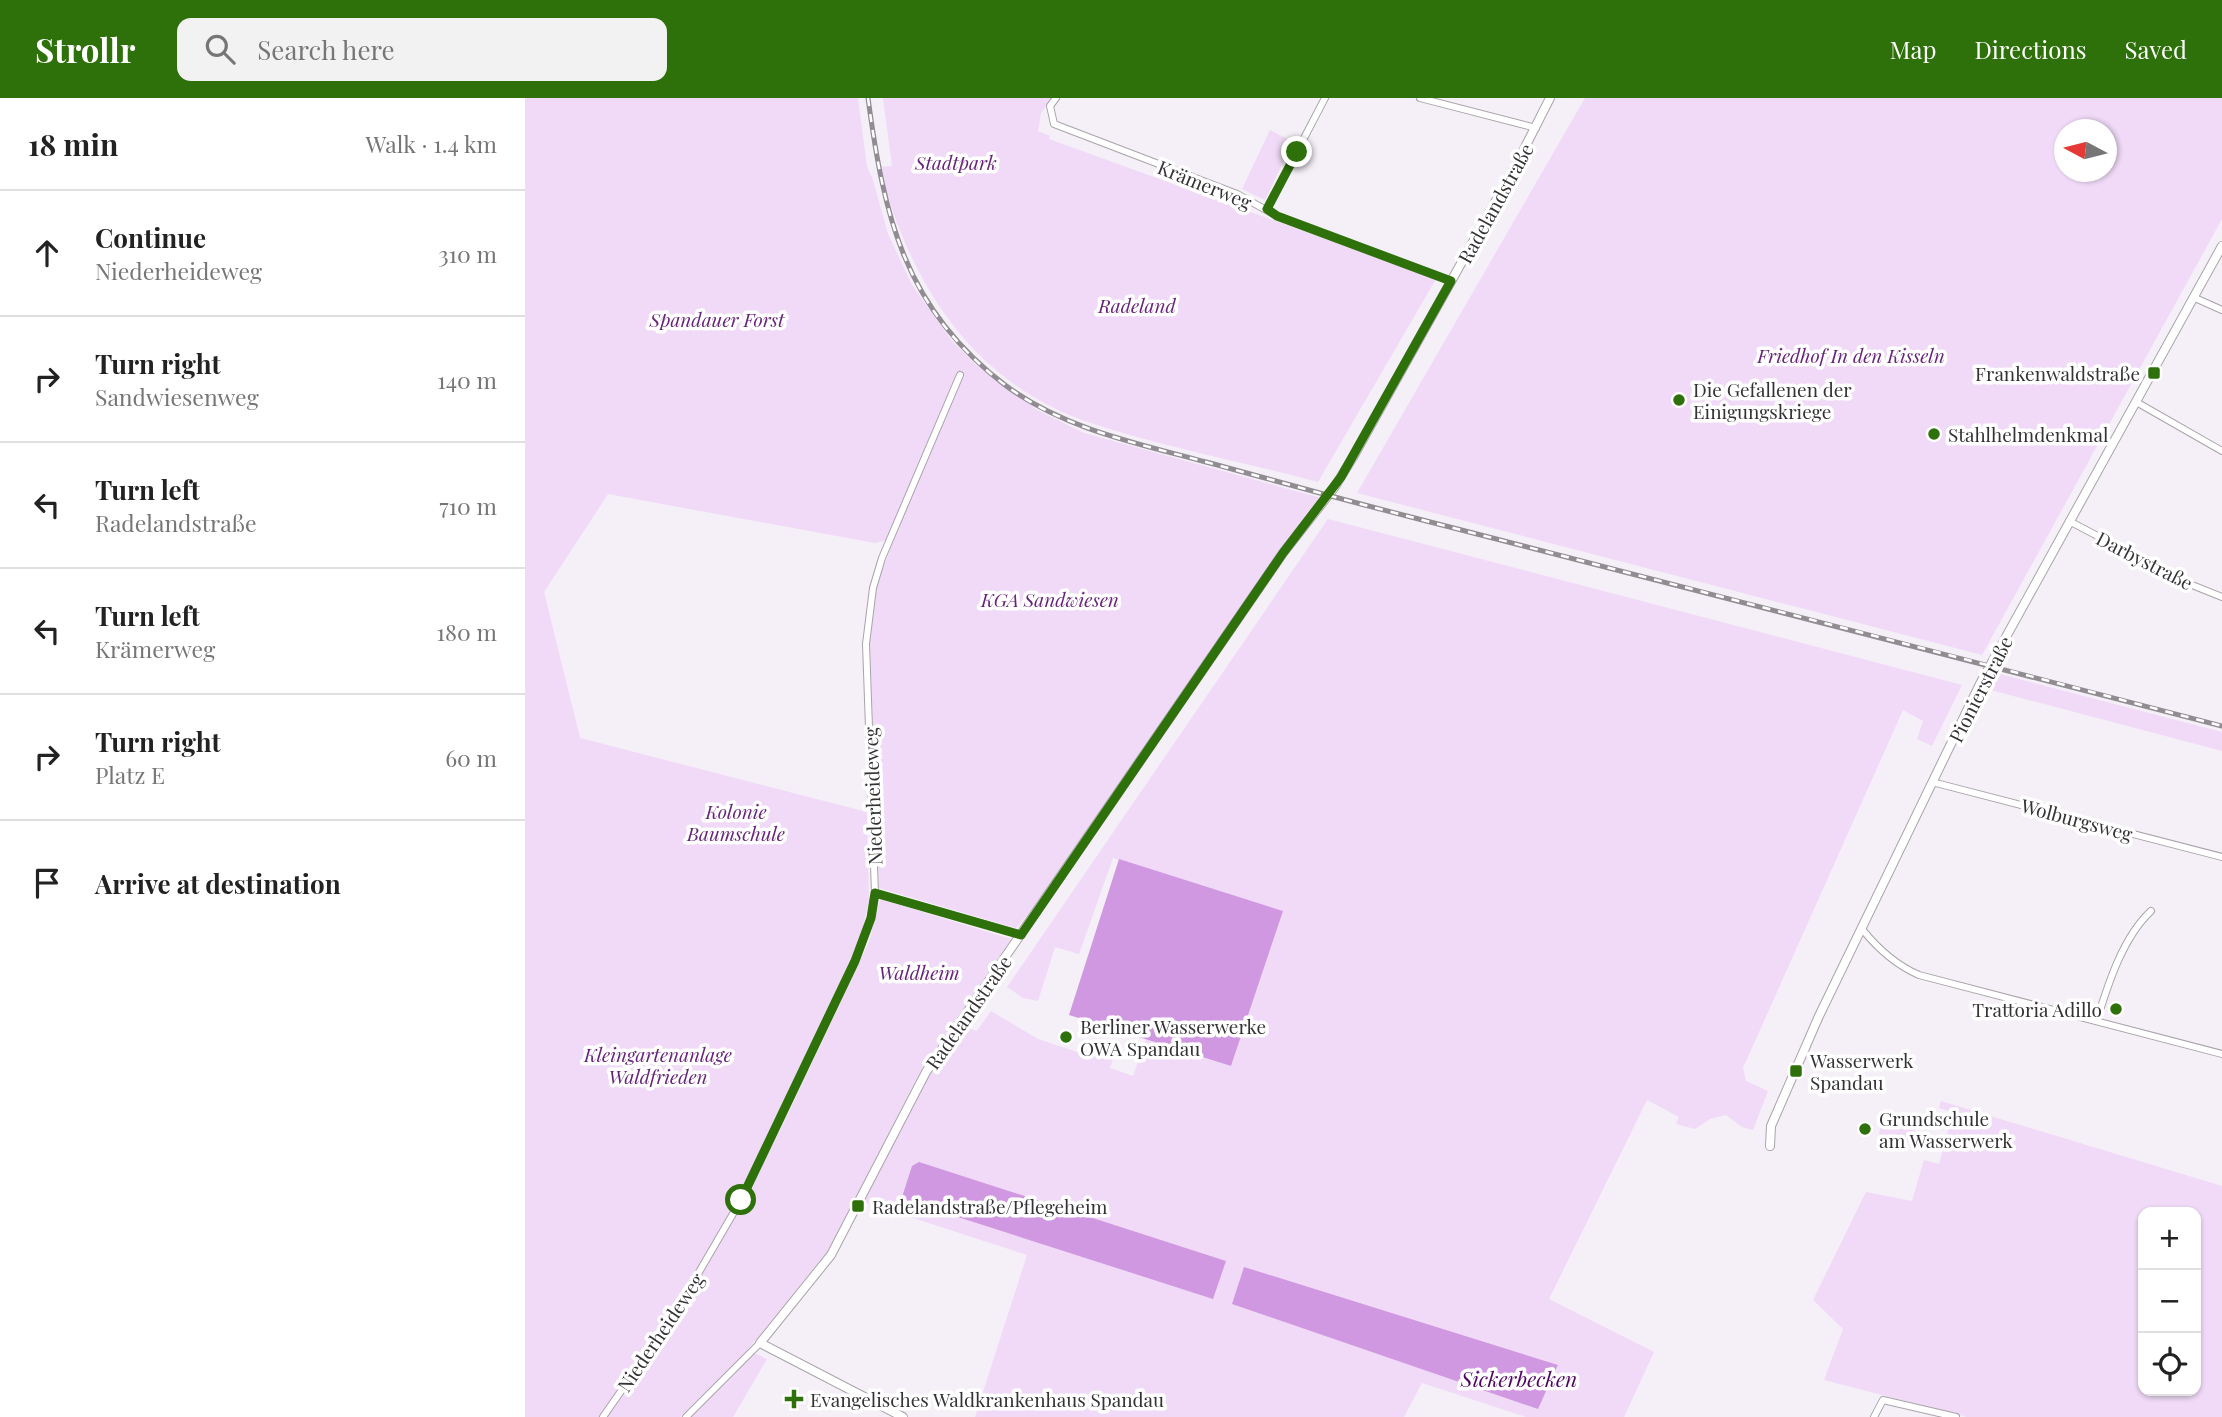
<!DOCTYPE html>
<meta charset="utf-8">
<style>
:root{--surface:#fff;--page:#f2f2f2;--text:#222;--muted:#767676;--line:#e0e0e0;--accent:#2e7009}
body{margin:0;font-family:"Playfair Display",serif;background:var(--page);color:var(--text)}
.controls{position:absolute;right:21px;bottom:21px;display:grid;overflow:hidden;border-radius:14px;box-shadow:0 2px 5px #0004}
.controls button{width:63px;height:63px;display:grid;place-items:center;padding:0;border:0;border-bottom:2px solid var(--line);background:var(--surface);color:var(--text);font:35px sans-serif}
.compass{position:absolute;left:1529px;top:21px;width:63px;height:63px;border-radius:50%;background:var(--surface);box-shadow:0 2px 5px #0004;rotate:277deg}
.stop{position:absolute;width:21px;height:21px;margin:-16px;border:5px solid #2e7009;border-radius:50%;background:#fff}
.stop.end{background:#2e7009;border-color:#fff;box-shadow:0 2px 7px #0008}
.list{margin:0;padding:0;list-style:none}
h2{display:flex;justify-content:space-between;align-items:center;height:91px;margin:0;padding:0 28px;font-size:30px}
h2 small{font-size:23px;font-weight:400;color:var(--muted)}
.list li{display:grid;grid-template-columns:46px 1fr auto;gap:21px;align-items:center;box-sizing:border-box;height:126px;padding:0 28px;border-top:2px solid var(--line)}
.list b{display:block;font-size:26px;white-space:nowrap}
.list p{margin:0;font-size:23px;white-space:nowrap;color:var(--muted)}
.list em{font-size:23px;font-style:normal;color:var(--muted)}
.icon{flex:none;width:38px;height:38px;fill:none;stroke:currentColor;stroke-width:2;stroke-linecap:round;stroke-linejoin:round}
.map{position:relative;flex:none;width:1697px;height:1319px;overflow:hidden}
header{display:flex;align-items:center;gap:42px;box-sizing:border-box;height:98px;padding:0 35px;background:var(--accent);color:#fff}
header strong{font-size:33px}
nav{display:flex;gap:38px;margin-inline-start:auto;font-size:24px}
.search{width:490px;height:63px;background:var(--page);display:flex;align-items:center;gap:18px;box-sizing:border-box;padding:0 24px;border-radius:14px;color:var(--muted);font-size:26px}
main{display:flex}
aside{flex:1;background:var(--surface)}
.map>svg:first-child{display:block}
</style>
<header>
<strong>Strollr</strong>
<div class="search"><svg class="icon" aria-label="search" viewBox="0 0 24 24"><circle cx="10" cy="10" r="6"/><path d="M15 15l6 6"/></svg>Search here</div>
<nav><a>Map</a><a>Directions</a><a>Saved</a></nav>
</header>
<main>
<aside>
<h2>18 min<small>Walk · 1.4 km</small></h2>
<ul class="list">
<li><svg class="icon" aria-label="ahead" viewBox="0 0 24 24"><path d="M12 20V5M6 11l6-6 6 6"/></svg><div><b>Continue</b><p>Niederheideweg</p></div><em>310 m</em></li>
<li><svg class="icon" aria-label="right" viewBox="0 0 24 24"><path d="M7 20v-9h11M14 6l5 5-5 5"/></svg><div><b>Turn right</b><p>Sandwiesenweg</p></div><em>140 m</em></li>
<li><svg class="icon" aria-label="left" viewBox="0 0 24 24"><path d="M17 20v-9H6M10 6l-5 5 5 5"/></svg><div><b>Turn left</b><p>Radelandstraße</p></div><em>710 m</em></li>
<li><svg class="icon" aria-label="left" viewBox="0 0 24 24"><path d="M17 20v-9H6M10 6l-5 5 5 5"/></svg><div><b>Turn left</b><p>Krämerweg</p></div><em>180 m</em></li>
<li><svg class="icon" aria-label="right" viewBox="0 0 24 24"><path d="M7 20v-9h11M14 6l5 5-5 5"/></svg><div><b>Turn right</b><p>Platz E</p></div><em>60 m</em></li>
<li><svg class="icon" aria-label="arrive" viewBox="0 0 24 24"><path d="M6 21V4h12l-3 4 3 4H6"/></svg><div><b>Arrive at destination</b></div></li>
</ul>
</aside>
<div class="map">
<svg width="1697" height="1319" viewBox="0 0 1697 1319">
<rect width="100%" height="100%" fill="#f5eff7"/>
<path fill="#f0daf7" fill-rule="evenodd" d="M0,0H333L342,69L348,82L363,136L387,187L427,243L450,266L512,312L559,335L800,401L549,761L491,830L354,790L345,544L352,486L391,384L363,442L350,445L83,396L19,494L55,640L342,714L344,803L334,846L216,1102L183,1167L255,1033L344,844L355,801L486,841L397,970L305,1150L219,1256L155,1319H0Z
M358,0H527L516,15L513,33L525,38L524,41L911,181L793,384C718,364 639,349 566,325C446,285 385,184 354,69L367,68Z
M1060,0H1697V121L1457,557L832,395ZM1540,32H1582V74H1540Z
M745,32L768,44L740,102L717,91Z
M803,421L1437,587L1407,648L1392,641L1398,623L1378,612L1218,970L1221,983L1243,993L1228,1032L1217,1029L1201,1017L1185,1021L1170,1031L1151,1026L1154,1019L1122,1002L1024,1201L1129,1254L1099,1319H1001L897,1285L879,1319H450L502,1157L339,1104L403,975L436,928L452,933L466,913L513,941L561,957L565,948L589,958L585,970L608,978L621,941L706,968L758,813L588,760L554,856L530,849L513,903L498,900L482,889ZM719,1170L1033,1268L1013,1311L708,1206Z
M1471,575L1697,634V653L1462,591Z
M1416,1003L1697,1088V1319H1442L1299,1282L1318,1231L1288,1202L1341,1094L1387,1103L1399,1062L1414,1066L1428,1014L1414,1010ZM1618,1114H1671V1293H1618Z
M1358,1018L1392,1027L1387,1045L1354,1036Z
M227,1254L242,1261L208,1319H161Z"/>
<path fill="#cf98e1" d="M594,761L758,813L706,968L544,917Z
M394,1064L701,1163L688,1201L380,1102L378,1096L387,1068Z
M719,1169L1033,1267L1013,1311L707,1206Z"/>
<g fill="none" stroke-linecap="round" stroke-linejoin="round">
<g stroke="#a9a3aa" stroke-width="8">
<path id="minor" d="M531,0L525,8L529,26L712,96L752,118L926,183
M895,0L1011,30
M742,111L800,0
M1670,200L1697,212
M1613,305L1697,353
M1544,423L1662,485L1697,499
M1407,684L1697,759
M350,795L497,837
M1337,831C1353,851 1371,867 1394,877L1697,956
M1572,922C1583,886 1598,839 1626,813
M78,1319L149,1217L216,1102L330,863L346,820L350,795L341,546L348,490L357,460L435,277
M161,1319L235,1245
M1349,1319L1358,1302L1431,1319"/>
</g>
<g stroke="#a9a3aa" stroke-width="10">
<path id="tertiary" d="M1245,1048L1246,1028L1294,918L1455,586L1697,148
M378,1319L235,1245L306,1157L401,974L758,455L809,390L828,359L991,67L1025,0"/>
</g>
<use href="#minor" stroke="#fff" stroke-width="6"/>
<use href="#tertiary" stroke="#fff" stroke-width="8"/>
<g stroke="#908c92" stroke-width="5">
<path id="rail" d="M343,0C359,118 379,210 480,287C539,331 611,345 681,364C748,382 815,401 882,418C1154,488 1426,557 1697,628"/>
</g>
<use href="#rail" stroke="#fff" stroke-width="2.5" stroke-dasharray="8" stroke-linecap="butt"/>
</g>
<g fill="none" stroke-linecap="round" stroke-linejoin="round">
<path stroke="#2e7009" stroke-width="9" d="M216,1102L330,863L346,820L350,795L496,837L758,455L816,379L926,183L752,118L742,111L772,54"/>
</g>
<g fill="#2e7009" stroke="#fff" stroke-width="2.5">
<rect x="1622" y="268" width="14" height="14" rx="3.5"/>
<circle cx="1154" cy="302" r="7"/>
<circle cx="1409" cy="336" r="7"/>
<circle cx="1591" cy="911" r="7"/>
<circle cx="541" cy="939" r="7"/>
<rect x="1264" y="966" width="14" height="14" rx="3.5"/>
<circle cx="1340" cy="1031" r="7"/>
<rect x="326" y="1101" width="14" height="14" rx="3.5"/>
<path d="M265.5 1290.5h7v7h7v7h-7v7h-7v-7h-7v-7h7z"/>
</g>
<g text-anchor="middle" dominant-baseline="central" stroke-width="7" stroke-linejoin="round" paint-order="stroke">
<g font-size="19" font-style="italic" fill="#67247a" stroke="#fff">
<text x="431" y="64">Stadtpark</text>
<text x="612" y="207">Radeland</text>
<text x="192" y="221">Spandauer Forst</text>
<text x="1326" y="257">Friedhof In den Kisseln</text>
<text x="525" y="501">KGA Sandwiesen</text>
<text x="211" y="713">Kolonie<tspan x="211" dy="22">Baumschule</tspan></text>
<text x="394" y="874">Waldheim</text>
<text x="133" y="956">Kleingartenanlage<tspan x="133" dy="22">Waldfrieden</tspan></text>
</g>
<g font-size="19" fill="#343235" stroke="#fff">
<text transform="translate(680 86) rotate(22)">Krämerweg</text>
<text transform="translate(970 105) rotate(-61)">Radelandstraße</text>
<text transform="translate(1620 462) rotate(27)">Darbystraße</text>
<text transform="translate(1455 591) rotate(-63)">Pionierstraße</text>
<text transform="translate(347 698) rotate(-92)">Niederheideweg</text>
<text transform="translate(1552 721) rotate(15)">Wolburgsweg</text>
<text transform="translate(443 914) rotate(-55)">Radelandstraße</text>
<text transform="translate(135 1234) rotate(-56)">Niederheideweg</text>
</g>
<g font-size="19" fill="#343235" stroke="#fff" text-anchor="start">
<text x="1615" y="275" text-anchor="end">Frankenwaldstraße</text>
<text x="1168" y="291">Die Gefallenen der<tspan x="1168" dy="22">Einigungskriege</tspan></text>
<text x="1423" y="336">Stahlhelmdenkmal</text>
<text x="1577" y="911" text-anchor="end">Trattoria Adillo</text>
<text x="555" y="928">Berliner Wasserwerke<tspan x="555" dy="22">OWA Spandau</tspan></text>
<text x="1285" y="962">Wasserwerk<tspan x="1285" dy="22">Spandau</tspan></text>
<text x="1354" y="1020">Grundschule<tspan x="1354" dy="22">am Wasserwerk</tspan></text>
<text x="347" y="1108">Radelandstraße/Pflegeheim</text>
<text x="285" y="1301">Evangelisches Waldkrankenhaus Spandau</text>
</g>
<g font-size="21" font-style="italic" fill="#4f0461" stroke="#fff">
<text x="994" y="1280">Sickerbecken</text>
</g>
</g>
</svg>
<div class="controls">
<button>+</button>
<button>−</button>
<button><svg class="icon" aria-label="locate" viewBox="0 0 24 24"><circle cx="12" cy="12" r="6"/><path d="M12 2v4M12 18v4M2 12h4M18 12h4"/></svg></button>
</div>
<svg class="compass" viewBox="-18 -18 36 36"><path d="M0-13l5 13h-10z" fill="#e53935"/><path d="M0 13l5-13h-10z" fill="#767676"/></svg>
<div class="stop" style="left:216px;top:1102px"></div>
<div class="stop end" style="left:772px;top:54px"></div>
</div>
</main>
